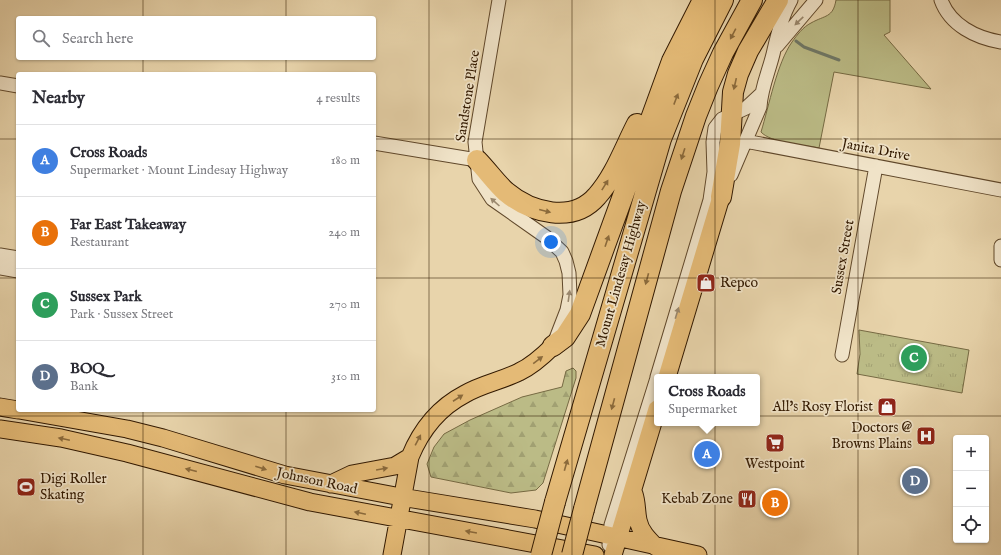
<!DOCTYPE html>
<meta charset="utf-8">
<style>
:root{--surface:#fff;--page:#f7f7f7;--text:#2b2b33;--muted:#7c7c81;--line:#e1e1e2;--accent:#ea580c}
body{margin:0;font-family:"IM FELL English",serif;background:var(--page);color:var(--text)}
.controls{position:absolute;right:12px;bottom:12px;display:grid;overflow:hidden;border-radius:4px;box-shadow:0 1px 3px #0004}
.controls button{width:36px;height:36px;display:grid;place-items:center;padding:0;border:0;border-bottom:1px solid var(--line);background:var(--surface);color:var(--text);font:20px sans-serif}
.you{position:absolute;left:551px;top:242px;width:14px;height:14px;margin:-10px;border:3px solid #fff;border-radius:50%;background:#1a73e8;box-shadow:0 0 0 6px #1a73e833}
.badge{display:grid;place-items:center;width:26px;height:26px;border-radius:50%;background:var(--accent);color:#fff;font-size:13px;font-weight:700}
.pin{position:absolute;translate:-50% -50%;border:2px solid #fff;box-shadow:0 1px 4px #0006}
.popup{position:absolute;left:654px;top:374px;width:106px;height:52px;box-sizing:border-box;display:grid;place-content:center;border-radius:4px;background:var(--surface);filter:drop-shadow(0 1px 3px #0005);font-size:13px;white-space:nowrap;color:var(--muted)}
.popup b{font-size:15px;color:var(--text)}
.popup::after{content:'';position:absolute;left:50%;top:100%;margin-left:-8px;border:8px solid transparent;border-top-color:var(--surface)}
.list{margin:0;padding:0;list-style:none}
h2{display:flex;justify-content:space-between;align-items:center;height:52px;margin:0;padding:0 16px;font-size:17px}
h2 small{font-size:13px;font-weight:400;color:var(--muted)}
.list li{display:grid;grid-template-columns:26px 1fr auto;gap:12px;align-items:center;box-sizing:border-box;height:72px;padding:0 16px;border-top:1px solid var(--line)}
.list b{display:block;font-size:15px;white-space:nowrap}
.list p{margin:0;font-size:13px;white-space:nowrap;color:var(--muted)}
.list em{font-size:13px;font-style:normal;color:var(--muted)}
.icon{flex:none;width:22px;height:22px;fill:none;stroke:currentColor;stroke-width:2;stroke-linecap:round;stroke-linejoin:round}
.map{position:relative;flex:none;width:1001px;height:555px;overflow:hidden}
.search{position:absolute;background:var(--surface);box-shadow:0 1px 3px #0004;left:16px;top:16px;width:360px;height:44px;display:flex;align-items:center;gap:10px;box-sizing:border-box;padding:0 14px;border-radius:4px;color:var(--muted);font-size:15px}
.panel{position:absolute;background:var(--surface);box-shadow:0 1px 3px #0004;left:16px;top:72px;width:360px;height:340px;border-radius:4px}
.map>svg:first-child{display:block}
</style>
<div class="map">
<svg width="1001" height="555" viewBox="0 0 1001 555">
<defs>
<pattern id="forest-firs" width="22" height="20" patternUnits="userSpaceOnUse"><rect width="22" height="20" fill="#bbbb86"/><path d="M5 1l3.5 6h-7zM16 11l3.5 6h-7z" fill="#a1a072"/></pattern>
<pattern id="park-tufts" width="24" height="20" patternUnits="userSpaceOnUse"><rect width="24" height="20" fill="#bbbb86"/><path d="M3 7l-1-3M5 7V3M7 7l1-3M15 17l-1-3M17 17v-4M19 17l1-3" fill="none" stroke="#a1a072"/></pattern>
</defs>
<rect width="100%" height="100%" fill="#e8d4ab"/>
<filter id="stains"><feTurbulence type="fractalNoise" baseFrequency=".005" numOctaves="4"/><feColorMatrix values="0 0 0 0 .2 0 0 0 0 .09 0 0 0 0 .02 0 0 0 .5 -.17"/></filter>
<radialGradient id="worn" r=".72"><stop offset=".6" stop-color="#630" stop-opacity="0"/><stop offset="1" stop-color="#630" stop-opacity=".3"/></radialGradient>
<path fill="#bbbb86" stroke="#766a43" d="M836,0H890V32L884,35L931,89L834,72L819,148C804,145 771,143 761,132C769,106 777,63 792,42C797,35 803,27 811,23C825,15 833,18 836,0Z"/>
<path fill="url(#forest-firs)" stroke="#766a43" d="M573,368L576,371V378L543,483L536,490L511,493L431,477L427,464L434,447L444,434L470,420L522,397L562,387L566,371Z"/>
<path fill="url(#park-tufts)" stroke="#766a43" d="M859,330L969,350L962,393L857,374L860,354Z"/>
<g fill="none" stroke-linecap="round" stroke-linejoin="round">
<path stroke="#6f7867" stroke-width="3" d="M796,41L804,47L839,60"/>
<g stroke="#60482b" stroke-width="15">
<path id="minor" d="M499,0L475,142L479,179L492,199L546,237L562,252L566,261L569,273L570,295L567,310L555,341
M941,0C950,25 976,38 1001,42
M777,46L816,0
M0,83L18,86
M745,141L1001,190
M374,143L477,160
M731,175L760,107C761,87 770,69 774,50C778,33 782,16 791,0
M1001,246V260
M0,255L18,258
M0,268L18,271
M842,355L876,166
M657,377L710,200L714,172L713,142L715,128L722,119L746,108L760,95
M609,545L611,525L657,378"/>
</g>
<g stroke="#321900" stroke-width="19">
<path id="major" d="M667,377L721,197
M0,407L18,410
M19,410L127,429L163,438L285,475L401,497L535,519L698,555
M0,429L61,438L127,453L310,502L595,555
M331,484L352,474L395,466L410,457
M634,494C637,503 636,510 638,520C640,531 648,539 656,547
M392,555L410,457C421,430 438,408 465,394C482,384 501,381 519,372C532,366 543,356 553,346
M613,555L657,409"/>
</g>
<g stroke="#321900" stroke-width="22">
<path id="highway" d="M477,160C487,170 495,182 506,192C531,213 573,224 597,196C615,176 625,147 637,124
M721,197L730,144L733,92L738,74L748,51L778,0
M553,346L565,337L580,314L672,61L703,0
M555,502L661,139L693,59L723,0
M584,509L671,191L696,116L708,86L723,53L752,0"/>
</g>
<use href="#minor" stroke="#f0e3c8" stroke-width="13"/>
<use href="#major" stroke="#e4ba76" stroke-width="17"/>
<use href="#highway" stroke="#e4ba76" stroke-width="20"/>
<g stroke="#321900" stroke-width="22" stroke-linecap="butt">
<path id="highway-bridge" d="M541,555L555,502
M572,555L584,509"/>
</g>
<use href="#highway-bridge" stroke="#e4ba76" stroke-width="20"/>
</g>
<defs><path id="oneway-solid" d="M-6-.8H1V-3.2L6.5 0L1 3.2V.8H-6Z"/></defs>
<g fill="#9a886e">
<use href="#oneway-solid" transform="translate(799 21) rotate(136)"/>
<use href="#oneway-solid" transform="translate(495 202) rotate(-138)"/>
<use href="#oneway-solid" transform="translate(569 296) rotate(-82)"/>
<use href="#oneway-solid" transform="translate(677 313) rotate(-73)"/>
</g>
<g fill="#8b6a3b">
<use href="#oneway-solid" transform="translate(733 34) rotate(118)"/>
<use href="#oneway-solid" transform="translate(735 84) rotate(103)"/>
<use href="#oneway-solid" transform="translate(676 99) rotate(-69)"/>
<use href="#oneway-solid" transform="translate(683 154) rotate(108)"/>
<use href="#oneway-solid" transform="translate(605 185) rotate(-58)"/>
<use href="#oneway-solid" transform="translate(545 211) rotate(14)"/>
<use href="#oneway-solid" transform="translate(607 241) rotate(-71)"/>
<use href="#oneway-solid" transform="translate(647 279) rotate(105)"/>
<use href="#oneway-solid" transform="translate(538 360) rotate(-37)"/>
<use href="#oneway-solid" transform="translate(458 398) rotate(-33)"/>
<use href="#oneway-solid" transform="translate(613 404) rotate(105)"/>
<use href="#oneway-solid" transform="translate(64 439) rotate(-168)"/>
<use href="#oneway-solid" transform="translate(418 440) rotate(-62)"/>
<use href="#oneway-solid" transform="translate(566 465) rotate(-74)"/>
<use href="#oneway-solid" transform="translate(261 468) rotate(18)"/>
<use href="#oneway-solid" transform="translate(382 469) rotate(-10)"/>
<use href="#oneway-solid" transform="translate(191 470) rotate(-166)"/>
<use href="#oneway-solid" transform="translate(360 513) rotate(-168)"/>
<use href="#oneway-solid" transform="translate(471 532) rotate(-170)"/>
</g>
<path fill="none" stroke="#321900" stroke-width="1" stroke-opacity="0.55" d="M143,0V18M286,0V18M429,0V555M572,0V555M715,0V555M858,0V555M143,58V74M286,58V74M0,139H18M374,139H1001M0,278H18M374,278H1001M143,410V555M286,410V555M0,416H1001"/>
<defs>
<g id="shop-square" transform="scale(1)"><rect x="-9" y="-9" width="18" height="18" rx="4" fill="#8f2418" stroke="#f0e3c8"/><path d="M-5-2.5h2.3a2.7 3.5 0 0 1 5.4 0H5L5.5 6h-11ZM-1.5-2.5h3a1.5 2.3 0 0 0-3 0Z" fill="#fff"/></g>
<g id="hospital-square" transform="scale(1)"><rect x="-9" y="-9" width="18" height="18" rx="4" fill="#8f2418" stroke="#f0e3c8"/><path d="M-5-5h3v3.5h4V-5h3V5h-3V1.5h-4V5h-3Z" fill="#fff"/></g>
<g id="supermarket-square" transform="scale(1)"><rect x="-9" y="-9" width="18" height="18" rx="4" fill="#8f2418" stroke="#f0e3c8"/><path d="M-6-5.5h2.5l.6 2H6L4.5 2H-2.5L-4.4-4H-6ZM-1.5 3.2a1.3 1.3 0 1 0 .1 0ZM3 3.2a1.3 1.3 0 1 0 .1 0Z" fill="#fff"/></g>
<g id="stadium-square" transform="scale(1)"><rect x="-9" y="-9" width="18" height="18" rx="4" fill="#8f2418" stroke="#f0e3c8"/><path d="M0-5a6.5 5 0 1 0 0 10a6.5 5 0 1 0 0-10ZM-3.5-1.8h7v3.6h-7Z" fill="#fff"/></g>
<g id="restaurant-square" transform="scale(1)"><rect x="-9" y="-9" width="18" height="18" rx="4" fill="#8f2418" stroke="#f0e3c8"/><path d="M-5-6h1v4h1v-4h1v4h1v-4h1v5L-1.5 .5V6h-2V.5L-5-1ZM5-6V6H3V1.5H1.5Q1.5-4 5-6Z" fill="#fff"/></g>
</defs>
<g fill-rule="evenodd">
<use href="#shop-square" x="706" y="283"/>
<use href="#shop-square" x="887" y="407"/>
<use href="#hospital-square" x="926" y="436"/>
<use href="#supermarket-square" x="775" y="443"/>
<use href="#stadium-square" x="26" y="487"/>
<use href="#restaurant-square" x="747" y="499"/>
</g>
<g text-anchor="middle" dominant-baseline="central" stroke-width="3.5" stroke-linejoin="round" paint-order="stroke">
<g font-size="14" fill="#321900" stroke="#f0e3c8">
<text transform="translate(468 96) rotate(-81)">Sandstone Place</text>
<text transform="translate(876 150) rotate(11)">Janita Drive</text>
<text transform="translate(843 257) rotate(-80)">Sussex Street</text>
<text transform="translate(621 274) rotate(-74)">Mount Lindesay Highway</text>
<text transform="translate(317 481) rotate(12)">Johnson Road</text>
</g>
<g font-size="14" fill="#321900" stroke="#f0e3c8" text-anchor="end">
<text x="720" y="283" text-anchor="start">Repco</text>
<text x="873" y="407">All's Rosy Florist</text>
<text x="912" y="428">Doctors @<tspan x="912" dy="16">Browns Plains</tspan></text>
<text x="775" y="464" text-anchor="middle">Westpoint</text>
<text x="40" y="479" text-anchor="start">Digi Roller<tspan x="40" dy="16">Skating</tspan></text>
<text x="733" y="499">Kebab Zone</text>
</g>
</g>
<rect width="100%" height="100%" filter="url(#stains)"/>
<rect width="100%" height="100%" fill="url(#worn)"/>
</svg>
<div class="controls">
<button>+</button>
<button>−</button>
<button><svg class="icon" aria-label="locate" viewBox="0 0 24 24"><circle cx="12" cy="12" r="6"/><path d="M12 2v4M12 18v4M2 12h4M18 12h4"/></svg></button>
</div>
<div class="you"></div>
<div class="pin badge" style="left:707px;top:454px;background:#3f7fe0">A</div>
<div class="popup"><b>Cross Roads</b>Supermarket</div>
<div class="pin badge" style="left:775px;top:503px;background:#e8710a">B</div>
<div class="pin badge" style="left:914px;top:358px;background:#2e9e5b">C</div>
<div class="pin badge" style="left:915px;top:481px;background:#5c6f8a">D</div>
<div class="search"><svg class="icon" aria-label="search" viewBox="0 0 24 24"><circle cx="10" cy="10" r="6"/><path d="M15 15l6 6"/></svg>Search here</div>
<section class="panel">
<h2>Nearby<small>4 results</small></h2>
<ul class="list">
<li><span class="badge" style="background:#3f7fe0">A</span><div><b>Cross Roads</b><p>Supermarket · Mount Lindesay Highway</p></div><em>180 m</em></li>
<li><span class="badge" style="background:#e8710a">B</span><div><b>Far East Takeaway</b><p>Restaurant</p></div><em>240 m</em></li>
<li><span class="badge" style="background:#2e9e5b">C</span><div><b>Sussex Park</b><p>Park · Sussex Street</p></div><em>270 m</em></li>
<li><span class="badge" style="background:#5c6f8a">D</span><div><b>BOQ</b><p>Bank</p></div><em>310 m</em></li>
</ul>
</section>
</div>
